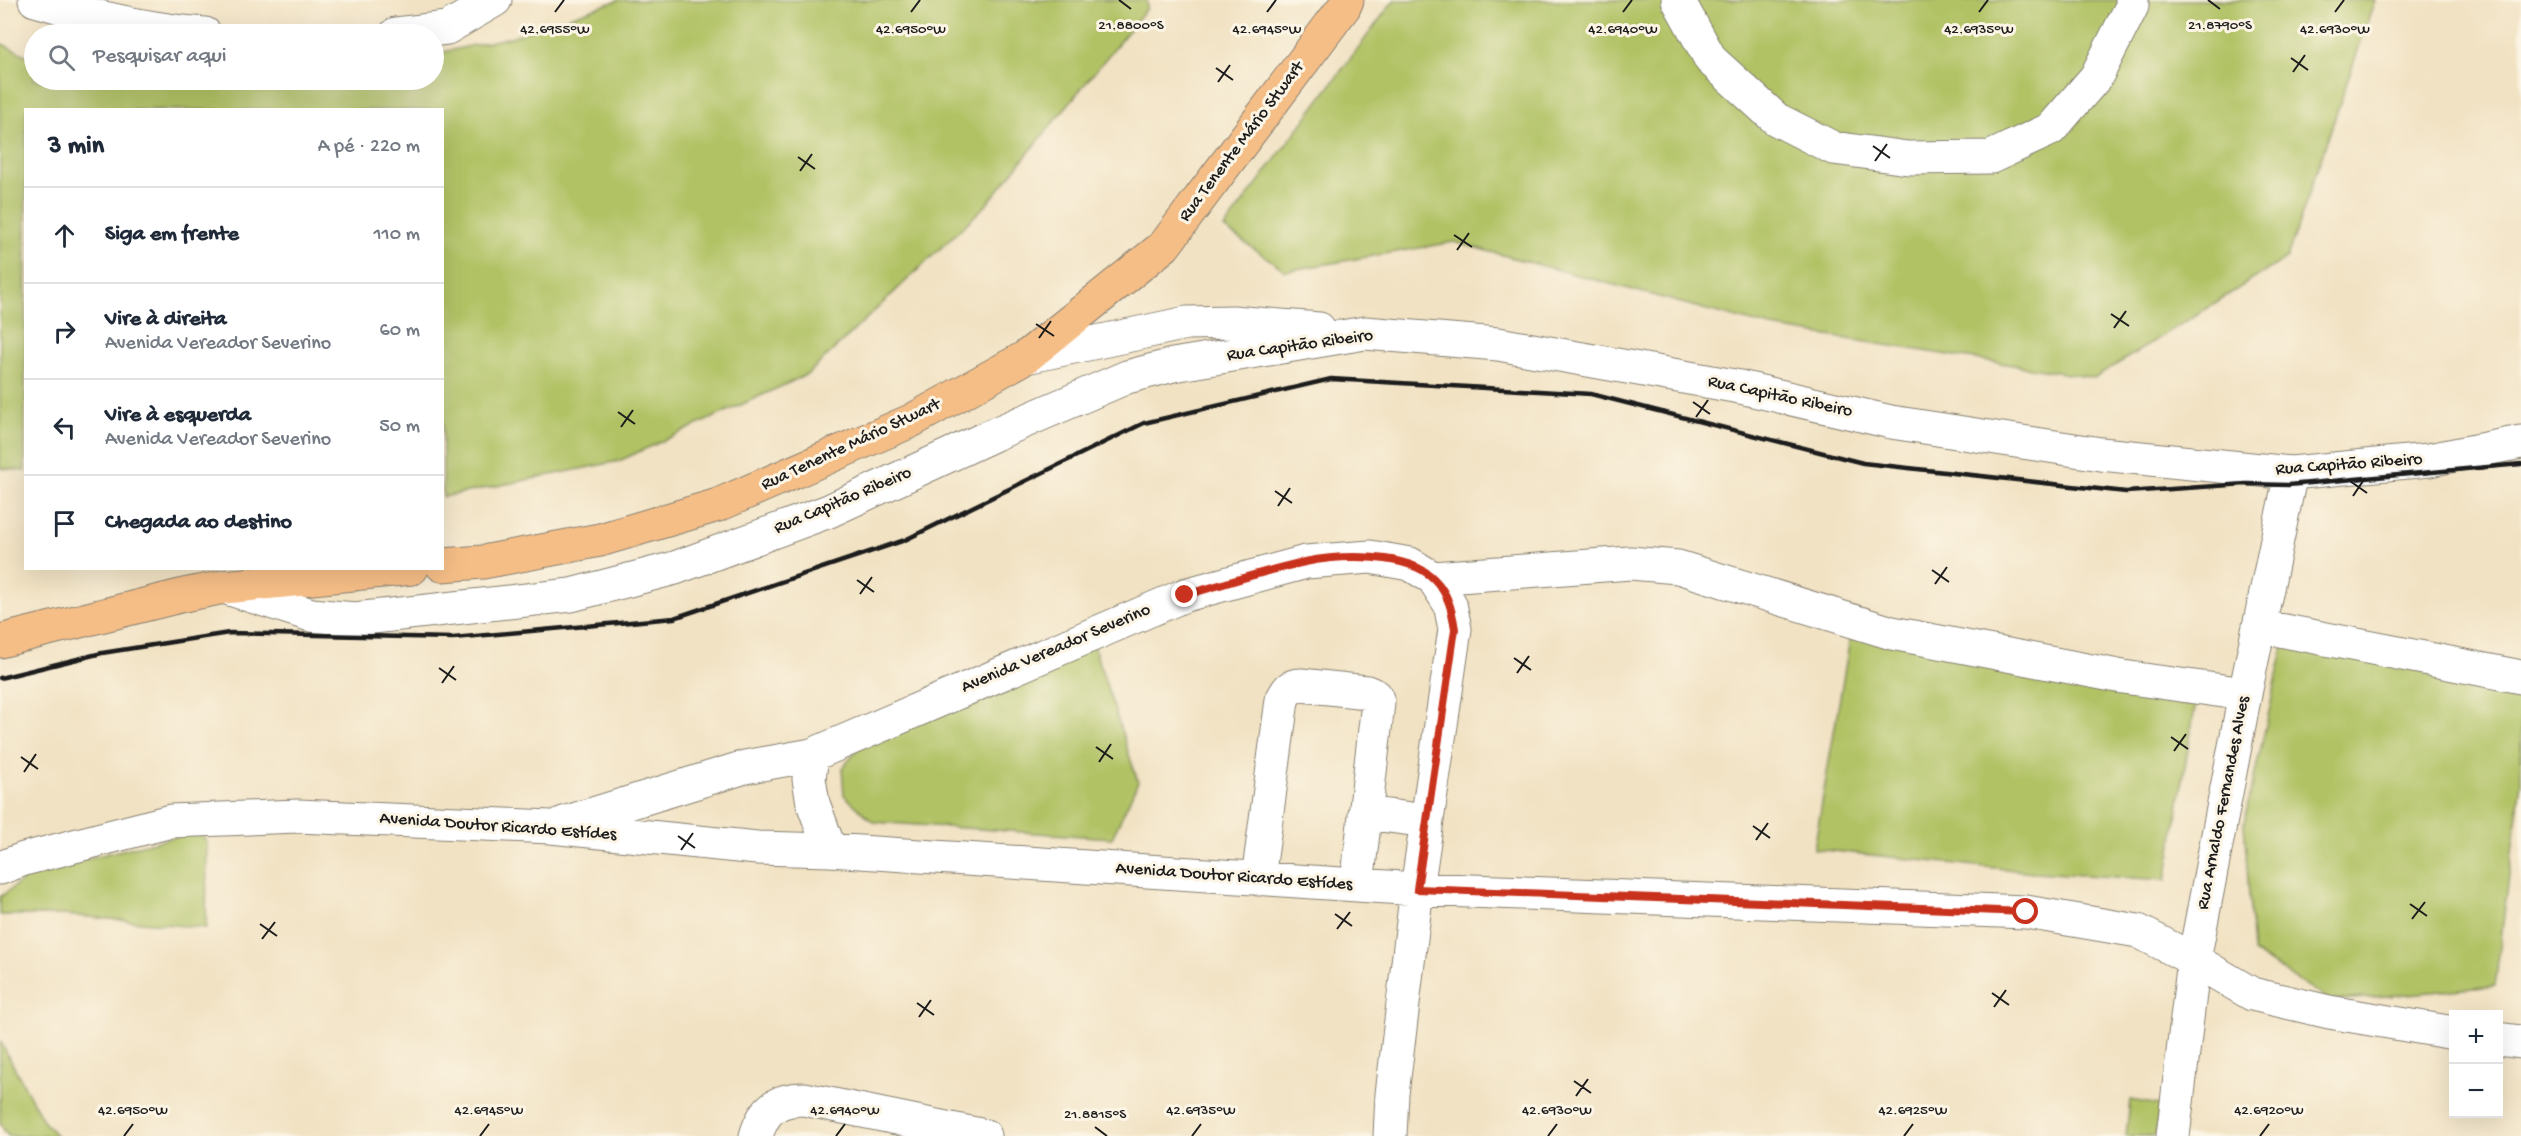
<!DOCTYPE html>
<html lang="pt">
<meta charset="utf-8">
<style>
:root{--surface:#fff;--page:#f6f6f7;--text:#1f2937;--muted:#747a83;--line:#e0e1e3}
body{margin:0;font-family:"Gochi Hand",sans-serif;background:var(--page);color:var(--text)}
.controls{position:absolute;right:18px;bottom:18px;display:grid;overflow:hidden;border-radius:0px;box-shadow:0 6px 24px #0002}
.controls button{width:54px;height:54px;display:grid;place-items:center;padding:0;border:0;border-bottom:2px solid var(--line);background:var(--surface);color:var(--text);font:30px sans-serif}
.stop{position:absolute;width:18px;height:18px;margin:-14px;border:4px solid #c8321e;border-radius:50%;background:#fff}
.stop.end{background:#c8321e;border-color:#fff;box-shadow:0 2px 6px #0008}
.list{margin:0;padding:0;list-style:none}
h2{display:flex;justify-content:space-between;align-items:center;height:78px;margin:0;padding:0 24px;font-size:26px}
h2 small{font-size:20px;font-weight:400;color:var(--muted)}
.list li{display:grid;grid-template-columns:39px 1fr auto;gap:18px;align-items:center;box-sizing:border-box;height:96px;padding:0 24px;border-top:2px solid var(--line)}
.list b{display:block;font-size:22px;white-space:nowrap}
.list p{margin:0;font-size:20px;white-space:nowrap;color:var(--muted)}
.list em{font-size:20px;font-style:normal;color:var(--muted)}
.icon{flex:none;width:33px;height:33px;fill:none;stroke:currentColor;stroke-width:2;stroke-linecap:round;stroke-linejoin:round}
.map{position:relative;flex:none;width:2521px;height:1136px;overflow:hidden}
.search{position:absolute;background:var(--surface);box-shadow:0 6px 24px #0002;left:24px;top:24px;width:420px;height:66px;display:flex;align-items:center;gap:15px;box-sizing:border-box;padding:0 21px;border-radius:33px;color:var(--muted);font-size:22px}
.panel{position:absolute;background:var(--surface);box-shadow:0 6px 24px #0002;left:24px;top:108px;width:420px;height:462px;border-radius:0px}
.map>svg:first-child{display:block}
</style>
<div class="map">
<svg width="2521" height="1136" viewBox="0 0 2521 1136">
<rect width="100%" height="100%" fill="#fcf5e5"/>
<filter id="ink" filterUnits="userSpaceOnUse"><feTurbulence type="fractalNoise" baseFrequency=".0167" numOctaves="2"/><feDisplacementMap in="SourceGraphic" scale="12" xChannelSelector="R" yChannelSelector="G"/><feConvolveMatrix kernelMatrix="1 2 1 2 8 2 1 2 1" color-interpolation-filters="sRGB"/></filter>
<filter id="wash" filterUnits="userSpaceOnUse"><feTurbulence type="fractalNoise" baseFrequency=".008" numOctaves="4" result="noise"/><feDisplacementMap in="SourceGraphic" scale="24" xChannelSelector="R" yChannelSelector="G"/><feGaussianBlur stdDeviation="1.35" result="paint"/><feColorMatrix in="noise" values="0 0 0 0 0 0 0 0 0 0 0 0 0 0 0 0 0 1.4 0 .05"/><feComposite in="paint" operator="in"/></filter>
<g filter="url(#wash)">
<rect width="100%" height="100%" fill="#f1e2c3"/>
<path fill="#b1c265" stroke="#666f40" stroke-width="1.5" d="M619,0H1147V8L986,205L808,374L619,461L443,497L442,110H26L25,471L0,468V43L34,59V80H191L277,89L319,80H434V54L511,37Z
M1394,0H2375L2287,258L2095,378L1771,327L1454,242L1286,271L1224,228Z
M1851,633L2196,701L2166,880L2034,872L1814,849Z
M2286,636L2521,691V782L2495,986L2331,1001L2253,952L2244,823Z
M1093,644L1138,782L1112,838L873,822L844,795L842,769L870,733Z
M199,831L207,842L206,928L66,915H0V897L36,871Z
M0,1041L44,1122L57,1136H8L0,1123Z
M2130,1100L2160,1105L2155,1136H2126Z"/>
</g>
<g filter="url(#ink)">
<g fill="none" stroke-linecap="round" stroke-linejoin="round">
<g stroke="#867f70" stroke-width="35">
<path id="minor" d="M35,0C90,16 147,30 205,34
M1678,0L1711,60L1776,119L1833,148L1908,158L1991,157L2051,129L2096,77L2132,6V0
M396,34L447,28L495,0
M1026,357L1187,323L1233,322L1319,329
M1433,578L1630,563L1678,567L1892,633L2123,677L2245,694
M224,587L311,615L355,619L571,595L675,568L829,511L995,434L1127,377L1173,365L1365,333L1498,344L1740,387L1891,422L2101,454L2291,473L2429,460L2521,442
M2259,626L2521,677
M812,755L809,779L813,803L830,850
M1365,813L1427,821
M564,823L745,767L812,755L1185,595L1306,562L1370,557L1410,564L1433,578L1450,604L1455,629L1417,889L1392,1094L1390,1136
M0,868L24,859L171,821L298,816L551,827L757,848L830,850L1417,889L2026,912L2138,931L2194,960L2252,994L2329,1012L2454,1033
M1258,879L1282,700C1287,690 1289,685 1301,685L1367,692L1376,696L1378,703L1357,885
M2498,1039L2521,1042
M756,1136C764,1109 777,1099 804,1099L985,1136
M2173,1136L2194,960L2245,694L2291,473"/>
</g>
<g stroke="#867f70" stroke-width="35">
<path id="major" d="M442,565L483,562L600,540L718,505L911,421L1026,357L1164,246L1344,7L1347,0
M0,641L184,595L224,587L412,568"/>
</g>
<use href="#minor" stroke="#fff" stroke-width="33"/>
<use href="#major" stroke="#f6be87" stroke-width="33"/>
<path stroke="#1c1c1c" stroke-width="4.5" d="M0,678L102,653L229,633L453,638L674,618L905,540L1144,423L1331,379L1591,394L1863,463L2126,492L2246,484L2288,485L2521,464"/>
</g>
</g>
<g fill="none" stroke-linecap="round" stroke-linejoin="round" filter="url(#ink)">
<path stroke="#c8321e" stroke-width="8" d="M1185,595C1225,584 1265,570 1305,562C1339,555 1408,552 1434,579C1448,593 1452,610 1455,629L1417,889L2026,912"/>
</g>
<path fill="none" stroke="#1c1c1c" stroke-width="2" d="M1119,0L1131,9M2208,0L2220,9M555,12L564,0M911,12L920,0M1267,12L1276,0M1623,12L1632,0M1979,12L1988,0M2335,12L2344,0M2291,58L2308,70M1216,68L1233,80M2293,72L2305,55M1218,82L1230,65M1873,146L1890,158M798,157L815,169M1875,161L1887,144M800,171L812,154M1454,235L1472,247M1457,250L1469,233M2111,314L2129,326M1036,324L1054,336M2114,328L2126,311M1039,338L1051,321M1693,402L1710,414M618,412L635,424M1696,417L1708,400M621,427L633,410M2350,481L2367,493M1275,491L1292,503M2353,496L2365,478M1278,506L1290,488M1932,570L1949,582M857,580L874,592M1935,584L1947,567M860,594L872,577M1514,658L1531,670M439,668L456,680M1517,673L1529,656M442,683L454,666M2171,737L2188,749M1096,747L1113,759M2174,751L2186,734M21,757L38,769M1099,762L1111,744M24,772L36,754M1753,826L1770,838M678,836L695,848M1756,840L1768,823M681,850L693,833M2410,904L2427,916M1335,914L1352,926M2412,919L2425,902M260,924L277,936M1337,929L1350,912M262,939L275,922M1992,993L2009,1005M917,1003L934,1015M1994,1007L2006,990M919,1017L931,1000M1574,1081L1591,1093M1576,1096L1588,1079M1095,1127L1107,1136M124,1136L133,1124M480,1136L489,1124M836,1136L845,1124M1192,1136L1201,1124M1548,1136L1557,1124M1904,1136L1913,1124M2260,1136L2269,1124"/>
<g text-anchor="middle" dominant-baseline="central" stroke-width="6" stroke-linejoin="round" paint-order="stroke">
<g font-size="18" fill="#1c1c1c" stroke="#fcf5e5">
<text transform="translate(1242 142) rotate(-53)">Rua Tenente Mário Stwart</text>
<text transform="translate(1300 346) rotate(-8)">Rua Capitão Ribeiro</text>
<text transform="translate(1780 397) rotate(12)">Rua Capitão Ribeiro</text>
<text transform="translate(851 445) rotate(-25)">Rua Tenente Mário Stwart</text>
<text transform="translate(2349 465) rotate(-4)">Rua Capitão Ribeiro</text>
<text transform="translate(843 501) rotate(-23)">Rua Capitão Ribeiro</text>
<text transform="translate(1056 649) rotate(-23)">Avenida Vereador Severino</text>
<text transform="translate(2224 803) rotate(-79)">Rua Arnaldo Fernandes Alves</text>
<text transform="translate(498 827) rotate(4)">Avenida Doutor Ricardo Estídes</text>
<text transform="translate(1234 877) rotate(4)">Avenida Doutor Ricardo Estídes</text>
</g>
</g>
<g font-size="15" text-anchor="middle" fill="#1c1c1c" stroke="#fcf5e5" stroke-width="6" stroke-linejoin="round" paint-order="stroke">
<text x="2220" y="29">21.8790°S</text>
<text x="1131" y="29">21.8800°S</text>
<text x="555" y="33">42.6955°W</text>
<text x="911" y="33">42.6950°W</text>
<text x="1267" y="33">42.6945°W</text>
<text x="1623" y="33">42.6940°W</text>
<text x="1979" y="33">42.6935°W</text>
<text x="2335" y="33">42.6930°W</text>
<text x="133" y="1114">42.6950°W</text>
<text x="489" y="1114">42.6945°W</text>
<text x="845" y="1114">42.6940°W</text>
<text x="1201" y="1114">42.6935°W</text>
<text x="1557" y="1114">42.6930°W</text>
<text x="1913" y="1114">42.6925°W</text>
<text x="2269" y="1114">42.6920°W</text>
<text x="1095" y="1118">21.8815°S</text>
</g>
</svg>
<div class="controls">
<button>+</button>
<button>−</button>
</div>
<div class="stop" style="left:2026px;top:912px"></div>
<div class="stop end" style="left:1185px;top:595px"></div>
<div class="search"><svg class="icon" aria-label="search" viewBox="0 0 24 24"><circle cx="10" cy="10" r="6"/><path d="M15 15l6 6"/></svg>Pesquisar aqui</div>
<section class="panel">
<h2>3 min<small>A pé · 220 m</small></h2>
<ul class="list">
<li><svg class="icon" aria-label="ahead" viewBox="0 0 24 24"><path d="M12 20V5M6 11l6-6 6 6"/></svg><div><b>Siga em frente</b></div><em>110 m</em></li>
<li><svg class="icon" aria-label="right" viewBox="0 0 24 24"><path d="M7 20v-9h11M14 6l5 5-5 5"/></svg><div><b>Vire à direita</b><p>Avenida Vereador Severino</p></div><em>60 m</em></li>
<li><svg class="icon" aria-label="left" viewBox="0 0 24 24"><path d="M17 20v-9H6M10 6l-5 5 5 5"/></svg><div><b>Vire à esquerda</b><p>Avenida Vereador Severino</p></div><em>50 m</em></li>
<li><svg class="icon" aria-label="arrive" viewBox="0 0 24 24"><path d="M6 21V4h12l-3 4 3 4H6"/></svg><div><b>Chegada ao destino</b></div></li>
</ul>
</section>
</div>
